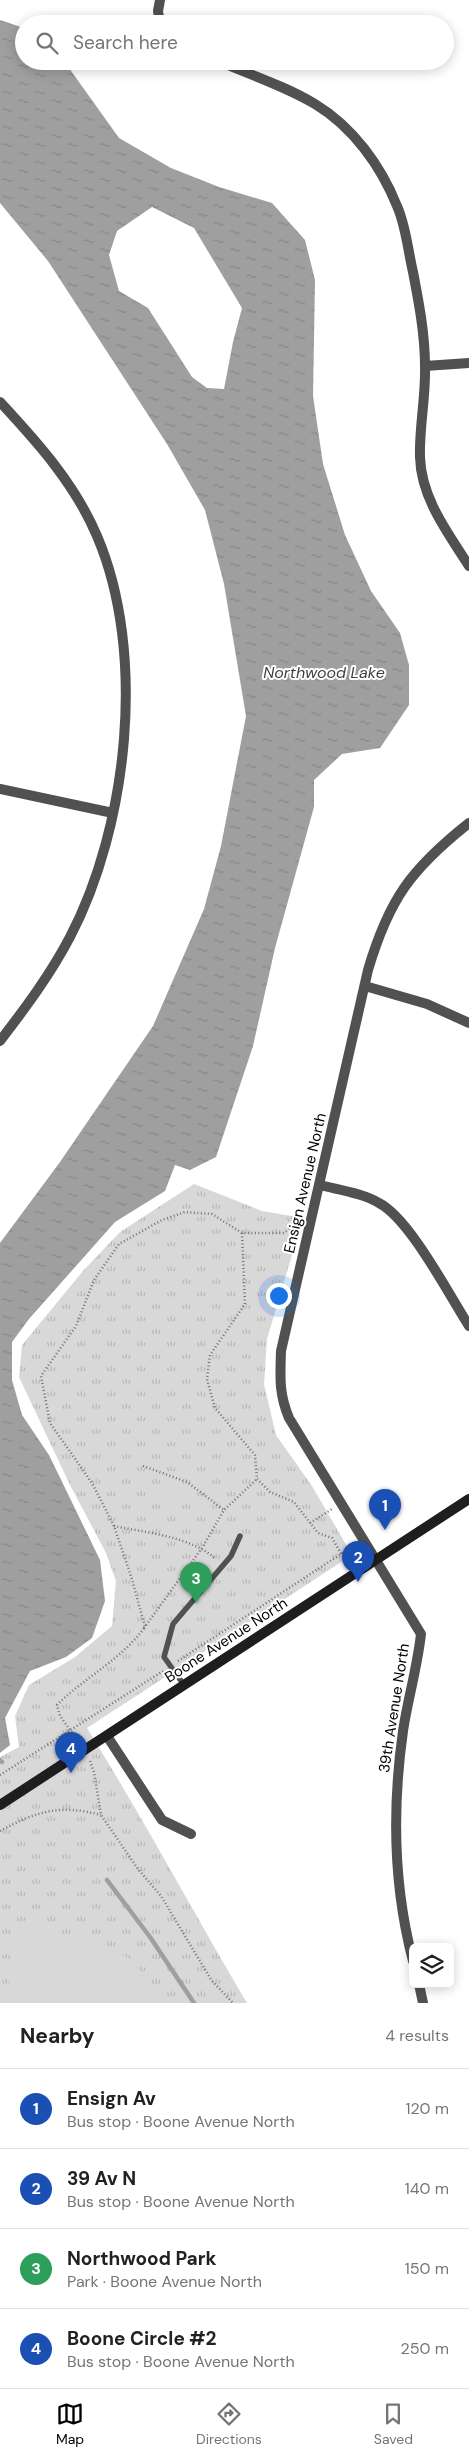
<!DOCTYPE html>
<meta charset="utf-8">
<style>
:root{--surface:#fff;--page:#f6f6f6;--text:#202124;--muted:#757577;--line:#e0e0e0;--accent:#000}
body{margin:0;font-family:"DM Sans",sans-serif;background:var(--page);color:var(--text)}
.controls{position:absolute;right:15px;bottom:15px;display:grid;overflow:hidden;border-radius:8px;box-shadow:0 2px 12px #0003}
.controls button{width:45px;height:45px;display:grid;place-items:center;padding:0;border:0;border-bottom:1px solid var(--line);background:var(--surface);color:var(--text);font:25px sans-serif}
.you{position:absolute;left:278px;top:1295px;width:18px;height:18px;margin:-12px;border:4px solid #fff;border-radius:50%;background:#1a73e8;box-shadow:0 0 0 8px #1a73e833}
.badge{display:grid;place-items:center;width:32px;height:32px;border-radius:50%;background:var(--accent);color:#fff;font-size:16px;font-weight:700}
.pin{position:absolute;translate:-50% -41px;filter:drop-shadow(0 1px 2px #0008)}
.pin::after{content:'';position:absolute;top:26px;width:18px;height:15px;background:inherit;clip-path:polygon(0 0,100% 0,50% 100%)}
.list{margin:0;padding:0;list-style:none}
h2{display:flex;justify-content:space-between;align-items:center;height:65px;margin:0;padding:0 20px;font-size:21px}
h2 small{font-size:16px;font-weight:400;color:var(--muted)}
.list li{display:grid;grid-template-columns:32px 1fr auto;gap:15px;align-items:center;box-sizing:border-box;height:80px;padding:0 20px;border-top:1px solid var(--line)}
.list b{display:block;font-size:19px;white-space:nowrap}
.list p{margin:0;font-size:16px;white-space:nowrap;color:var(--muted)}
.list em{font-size:16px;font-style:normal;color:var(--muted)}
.icon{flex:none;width:28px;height:28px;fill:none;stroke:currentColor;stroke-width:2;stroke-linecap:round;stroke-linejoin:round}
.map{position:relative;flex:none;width:469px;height:2003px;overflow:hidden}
.search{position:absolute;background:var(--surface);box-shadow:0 2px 12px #0003;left:15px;right:15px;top:15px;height:55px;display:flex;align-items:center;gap:12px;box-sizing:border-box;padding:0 18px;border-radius:28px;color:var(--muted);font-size:19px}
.sheet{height:385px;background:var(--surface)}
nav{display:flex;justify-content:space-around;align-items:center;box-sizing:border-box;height:70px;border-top:1px solid var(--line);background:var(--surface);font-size:14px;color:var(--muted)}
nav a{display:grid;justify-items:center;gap:2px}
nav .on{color:var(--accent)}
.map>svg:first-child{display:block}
</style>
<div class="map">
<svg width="469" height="2003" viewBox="0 0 469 2003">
<defs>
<pattern id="grass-tufts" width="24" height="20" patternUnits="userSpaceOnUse" patternTransform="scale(1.25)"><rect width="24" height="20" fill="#d8d8d8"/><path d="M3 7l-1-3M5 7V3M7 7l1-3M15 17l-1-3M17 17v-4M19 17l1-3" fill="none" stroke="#b8b8b8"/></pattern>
<pattern id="water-ripples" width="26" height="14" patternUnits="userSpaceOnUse" patternTransform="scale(1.25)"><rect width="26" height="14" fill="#9f9f9f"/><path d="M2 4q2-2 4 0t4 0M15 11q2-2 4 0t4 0" fill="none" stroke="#878787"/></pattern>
</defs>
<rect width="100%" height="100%" fill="#fff"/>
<path fill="url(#grass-tufts)" d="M194,1184L262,1211L303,1218L267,1339L264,1384L276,1435L312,1486L352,1555L87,1728C143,1818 193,1912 247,2003H0V1757L19,1747L15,1716L29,1685L75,1657L112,1626L116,1581L106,1553L70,1485L19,1377L22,1345L83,1271L120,1232Z"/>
<path fill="#d8d8d8" d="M164 1498a8 8 0 1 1 16 0a8 8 0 1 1-16 0Z
M12,1924L36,1926L84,1940L129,1958L169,2003H8Z"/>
<path fill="url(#water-ripples)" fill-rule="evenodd" d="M0,20L24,28V61H64L119,138L171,168L219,187L272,203L305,240L315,280L313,396L323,464L345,535L371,591L400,633L409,665V705L380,748L342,754L314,780V807L275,948L253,1046L216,1157L190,1170L175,1165L165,1191L115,1222L29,1319L12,1342V1380L22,1415L49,1455L100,1560L105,1601L92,1638L66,1657L30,1671L5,1718L10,1745L0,1753V1243L60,1162L153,1026L204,909L221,846L246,716L224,584L205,510L167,444L48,261L0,203ZM152,207L194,228L242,308L233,342L224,389L207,388L192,377L148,308L119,291L109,255L117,231Z"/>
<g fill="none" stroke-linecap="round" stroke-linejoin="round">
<path stroke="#9f9f9f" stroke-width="4.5" d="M0,1760L2,1762
M107,1880L150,1937L194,2003"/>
<path stroke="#737373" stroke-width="2.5" stroke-dasharray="1 2.5" stroke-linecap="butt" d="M242,1233L245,1304L210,1355L207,1379L215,1408L255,1455L257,1479L270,1492L294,1502L318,1533L332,1538L342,1555
M143,1466L187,1482L224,1510
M310,1523L332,1509
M114,1526C148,1533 189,1536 216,1559
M144,1628L202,1548L224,1510L257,1479
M178,1661L353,1546
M78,1741L60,1716L57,1705C85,1677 121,1660 145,1627L131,1576L114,1526L92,1483L50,1423L41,1376L76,1326L94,1280L119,1244L162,1220L185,1212L212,1214L242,1233H284L296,1224L299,1225
M90,1761L94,1772L101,1815L138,1869L161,1896L212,1981L233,2003
M0,1775L163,1671
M0,1831C37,1811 60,1804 101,1815"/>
<path stroke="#515151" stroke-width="5.5" d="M184,1685L164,1657L173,1624L231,1556L240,1536"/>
<path stroke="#515151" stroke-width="10" d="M160,0L158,11L160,24
M218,61C251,75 285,86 315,104C353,127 381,166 397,206C406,226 408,251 413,272C419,303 425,335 425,366C426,397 419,427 420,457C421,498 448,533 469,566
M425,366L469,363
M0,402C38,443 75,484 97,536C147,653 128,826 70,937C50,975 26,1007 0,1041
M0,789L113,813
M365,986L427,1004L469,1023
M320,1185C339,1190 362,1193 379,1203C410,1219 449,1295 469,1326
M107,1736L162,1820L191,1834
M413,1961C393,1885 392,1809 403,1731C408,1698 417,1669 421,1634L289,1418C279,1394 280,1378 281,1351L368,970C389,899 411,869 469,823
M419,1984L423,2003"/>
<path stroke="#1e1e1e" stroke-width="10" d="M0,1805L469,1499"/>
</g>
<g text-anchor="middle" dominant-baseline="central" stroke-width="4" stroke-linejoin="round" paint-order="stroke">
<g font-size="15" fill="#000" stroke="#fff">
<text transform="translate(305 1183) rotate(-77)">Ensign Avenue North</text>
<text transform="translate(226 1640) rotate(-33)">Boone Avenue North</text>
<text transform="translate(394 1708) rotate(-81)">39th Avenue North</text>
</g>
<g font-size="16" font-style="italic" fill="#404040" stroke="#fff">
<text x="324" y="672">Northwood Lake</text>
</g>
</g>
</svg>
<div class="controls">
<button><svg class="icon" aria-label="layers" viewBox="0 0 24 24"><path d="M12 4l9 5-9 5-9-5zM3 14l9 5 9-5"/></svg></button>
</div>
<div class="you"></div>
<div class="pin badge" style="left:385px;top:1530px;background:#1a4fb4">1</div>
<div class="pin badge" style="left:358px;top:1582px;background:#1a4fb4">2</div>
<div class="pin badge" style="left:196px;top:1603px;background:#2e9e5b">3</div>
<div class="pin badge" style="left:71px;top:1773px;background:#1a4fb4">4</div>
<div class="search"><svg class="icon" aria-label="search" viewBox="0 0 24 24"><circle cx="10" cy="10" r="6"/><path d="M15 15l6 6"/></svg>Search here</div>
</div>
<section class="sheet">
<h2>Nearby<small>4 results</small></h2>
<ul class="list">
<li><span class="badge" style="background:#1a4fb4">1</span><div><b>Ensign Av</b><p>Bus stop · Boone Avenue North</p></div><em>120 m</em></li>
<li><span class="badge" style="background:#1a4fb4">2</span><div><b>39 Av N</b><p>Bus stop · Boone Avenue North</p></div><em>140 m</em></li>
<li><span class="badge" style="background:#2e9e5b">3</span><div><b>Northwood Park</b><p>Park · Boone Avenue North</p></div><em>150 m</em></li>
<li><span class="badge" style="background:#1a4fb4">4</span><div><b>Boone Circle #2</b><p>Bus stop · Boone Avenue North</p></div><em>250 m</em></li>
</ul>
</section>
<nav>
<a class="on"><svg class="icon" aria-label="map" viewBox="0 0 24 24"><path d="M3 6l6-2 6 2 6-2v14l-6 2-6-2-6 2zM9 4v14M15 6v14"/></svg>Map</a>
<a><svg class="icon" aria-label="directions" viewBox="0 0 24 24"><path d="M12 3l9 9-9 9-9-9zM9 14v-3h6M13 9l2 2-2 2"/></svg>Directions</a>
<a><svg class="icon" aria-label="saved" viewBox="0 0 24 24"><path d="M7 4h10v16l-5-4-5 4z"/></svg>Saved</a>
</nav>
